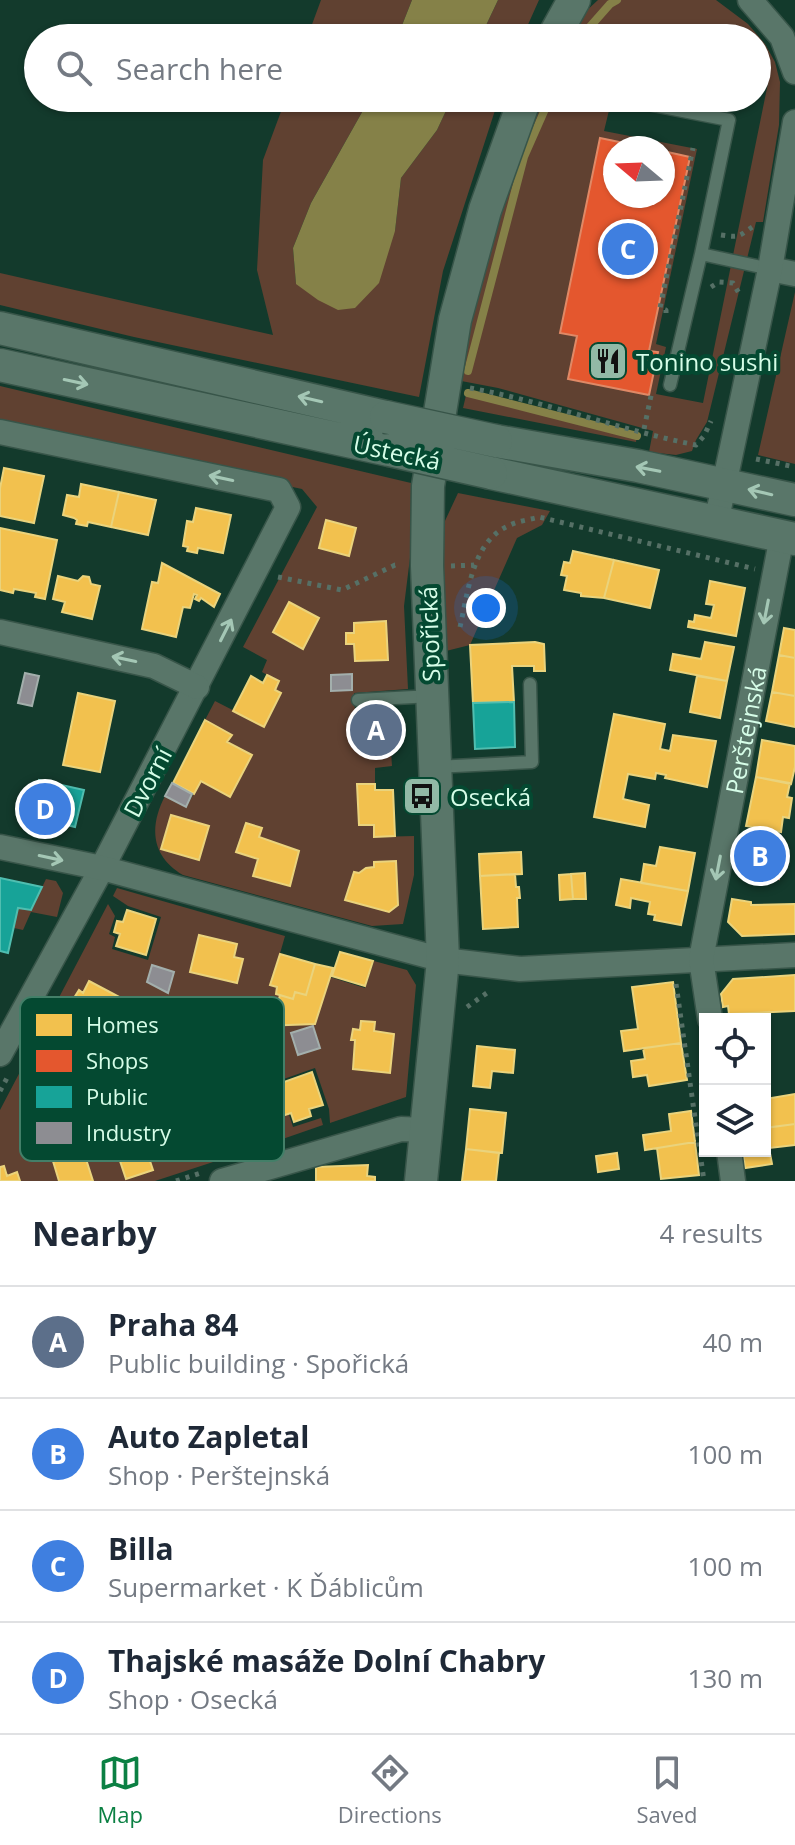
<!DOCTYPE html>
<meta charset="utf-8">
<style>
:root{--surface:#fff;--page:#f6f6f7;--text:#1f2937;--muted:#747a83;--line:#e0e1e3;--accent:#0b8043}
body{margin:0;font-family:"Open Sans",sans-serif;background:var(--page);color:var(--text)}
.controls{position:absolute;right:24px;bottom:24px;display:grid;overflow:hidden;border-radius:0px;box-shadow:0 2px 6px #0004}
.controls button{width:72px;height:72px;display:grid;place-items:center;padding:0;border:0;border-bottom:2px solid var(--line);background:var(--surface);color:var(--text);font:40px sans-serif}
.compass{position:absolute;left:603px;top:136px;width:72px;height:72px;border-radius:50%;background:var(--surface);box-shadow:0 2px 6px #0004;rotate:289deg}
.you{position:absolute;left:486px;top:608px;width:28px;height:28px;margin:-20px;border:6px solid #fff;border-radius:50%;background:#1a73e8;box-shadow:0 0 0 12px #1a73e833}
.badge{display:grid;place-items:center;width:52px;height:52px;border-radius:50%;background:var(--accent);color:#fff;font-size:26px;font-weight:700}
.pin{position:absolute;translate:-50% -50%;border:4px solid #fff;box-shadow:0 2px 8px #0006}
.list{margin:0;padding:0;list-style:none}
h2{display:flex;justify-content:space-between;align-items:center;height:104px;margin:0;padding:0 32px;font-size:34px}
h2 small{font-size:26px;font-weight:400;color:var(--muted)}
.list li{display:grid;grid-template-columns:52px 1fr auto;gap:24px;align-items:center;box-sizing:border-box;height:112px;padding:0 32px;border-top:2px solid var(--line)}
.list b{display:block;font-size:30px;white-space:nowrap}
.list p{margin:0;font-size:26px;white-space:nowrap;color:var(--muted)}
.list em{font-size:26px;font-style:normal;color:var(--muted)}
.icon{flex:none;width:44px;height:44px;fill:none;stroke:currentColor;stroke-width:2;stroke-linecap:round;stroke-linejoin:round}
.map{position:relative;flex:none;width:795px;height:1181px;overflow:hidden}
.search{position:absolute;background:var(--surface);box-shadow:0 2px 6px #0004;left:24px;right:24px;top:24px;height:88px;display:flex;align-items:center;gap:20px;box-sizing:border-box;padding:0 28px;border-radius:44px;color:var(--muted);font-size:30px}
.sheet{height:552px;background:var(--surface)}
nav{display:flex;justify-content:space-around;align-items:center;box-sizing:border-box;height:112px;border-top:2px solid var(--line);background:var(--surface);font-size:22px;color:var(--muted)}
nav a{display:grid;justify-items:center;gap:4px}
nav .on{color:var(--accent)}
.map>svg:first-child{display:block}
</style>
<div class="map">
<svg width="795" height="1181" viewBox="0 0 795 1181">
<rect width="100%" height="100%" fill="#133a2c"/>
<path fill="#604131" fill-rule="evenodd" d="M321,0H412L397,38H307Z
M498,0H539L522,38H480Z
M598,0H716L748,24L765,44L775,62L780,82L779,125L763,222H756L707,422L696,440L692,451L676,455L649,452L653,431L498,388L456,380L473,295L537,98H612L604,131L697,149L656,344L666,347L656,394L703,403L768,83L757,80V38H568L584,13ZM600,138L648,148H663V151L690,157L649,351L658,353L649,394L569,379L577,336L560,332Z
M286,98H370L311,203L293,248L296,284L395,231L401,178L437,130L452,98H499L443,271L419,397L134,337L0,305V273L273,335L257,270L263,160Z
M795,292V464L758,455Z
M0,386L411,483L410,558L404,606L408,689L354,693L357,749H368V752L391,751L392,766L375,768V784L357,785L359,825H374L375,837L414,836V875L403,924L372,926L183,875C151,856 149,827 165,796L186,807L201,781L230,796L252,755L227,742L231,735L205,720L215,701L264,726L281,693L275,690L279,682L262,672L267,660L243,647L317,507L302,489L0,426ZM326,520L356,528L349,555L319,548ZM289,602L319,618L303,648L273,632ZM171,816L208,827L161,848ZM246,823L261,828L259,837L299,852L289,886L253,876L258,859L236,852Z
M467,391L637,434L636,442L463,408Z
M458,493L550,511L542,525L517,538L470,645L442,652L444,523Z
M46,879L56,881L63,893L57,917L31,912L23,930L14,928L18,908L31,910Z
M117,888L285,936L271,985L277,987L276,994L309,1002L303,1025H314L330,977L365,988L374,961L407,970L416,985L406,1097L330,1123L329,1109L315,1068L278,1081L293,1127L321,1118L323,1125L274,1142L255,1102L201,1122L209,1146L225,1141L228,1149L259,1139L265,1145L155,1181H93L78,1134L68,1138L66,1132L46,1139L59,1181H20L17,1173L7,1176L4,1166L0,1167V1110L108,904L115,916L109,934L115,937L112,949L148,960L161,917L128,906L113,896ZM200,935L236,944L234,957L243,959L237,983L190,971ZM89,981L123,999L107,1029L74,1011L79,1001L74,998L79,990L83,993ZM361,1021L375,1023L374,1031L393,1034L390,1073L353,1069L355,1040L351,1039L353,1029L360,1030ZM64,1032L80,1040L76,1048L81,1052L64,1082L43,1070ZM136,1119L126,1178L109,1129Z"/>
<path fill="#858148" d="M412,0H498L480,38H397Z
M370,98H452L437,130L401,178L395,231L379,283L355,308L338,310L318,300L296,284L293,248L311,203Z"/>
<path fill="#f2c14e" stroke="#ead37c" stroke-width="2" d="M4,468L44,476L34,523L0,516V488Z
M81,484L119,492L111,527L88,522L87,526L76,524L77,520L74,518L63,515L67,495L79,497Z
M119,492L156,500L148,535L111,527Z
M196,508L231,515L223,553L198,548L197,553L187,551L188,547L183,546L187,521L193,522Z
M326,520L356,528L349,556L319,548Z
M0,528L57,540L45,599L35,597L36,593L14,589L13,593L0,590Z
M573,551L614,560L604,598L581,596V593L564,590L567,576L561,575L564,562L570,563Z
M614,560L659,570L650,608L604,598Z
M162,563L220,594L214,607L201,598L199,601L195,599L197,595L194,594L190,608L183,607L176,637L142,629L152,582L158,583Z
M58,576L78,581L83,576L89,577L91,584L100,586L92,619L62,612L65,602L53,599Z
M710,581L745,588L736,636L688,627L689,621L694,622L695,615L711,618L714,605L706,604Z
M289,602L319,618L303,649L273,632Z
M386,621L388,660L355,661L354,644H346V633H354V623Z
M784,628L795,630V658L779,655Z
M535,642L544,644L545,671H534V666H512L514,702L473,703L470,645Z
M705,642L734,647L727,681L670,670L673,654L701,659Z
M779,655L795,658V696L772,692Z
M267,675L279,681L275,690L281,693L264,727L233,711L251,676L263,683Z
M697,676L727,681L720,718L690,712Z
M772,692L795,696V727L766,721Z
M78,693L115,701L100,772L63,765Z
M614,714L665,724L660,749L670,751L673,735L716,741L707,787L665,778L666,775L656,773L655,779L628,774L623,799L649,805L645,827L594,817Z
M205,720L232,735L227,742L252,755L230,797L201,781L194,794L173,783Z
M762,740L795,746V767L791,784L756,777Z
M756,777L790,783L787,797L792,798L789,818L783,817L781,832L746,826Z
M357,784H375V790H393L395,836L374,837V825H359Z
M171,815L209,826L199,860L161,849Z
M246,823L262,828L259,837L299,851L290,886L253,876L258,859L236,852Z
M660,847L695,853L688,891L641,883L644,864L656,866Z
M521,852L522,874L480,876L479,854Z
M396,861L398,905L389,912L345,900L354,872L359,873L366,868L374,867V862Z
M585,873L586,899H573L571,874Z
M515,874L516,887H519L520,898H517L518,927L483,929L480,876Z
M571,874L573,899L560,900L559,875Z
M621,879L688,891L681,925L654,920L655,915L648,914L650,902L631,898L630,908L616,905Z
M732,899L751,902V905L795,904V934L742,936L728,922Z
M127,910L156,919L146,955L116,946L120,934L114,932L117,921L123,922Z
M199,935L237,944L234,957L243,959L237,983L190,972Z
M340,952L373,961L365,986L332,976Z
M280,954L315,964L306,995L295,992L293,999L276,994L277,987L270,985Z
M315,964L333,968L315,1024L235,1027L244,998L277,1006L280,995L293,999L295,992L306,995Z
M795,975V1011L729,1014L728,1006L723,1007L721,994L733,979Z
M89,981L123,999L107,1029L73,1012L79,1001L74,998L79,990L83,993Z
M673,982L681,1043L624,1051L621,1031L638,1029L632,987Z
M361,1021L375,1022L374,1031L394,1034L390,1073L353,1069L355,1040H351L353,1029L360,1030Z
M681,1043L687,1080L649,1086L647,1075L633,1077L631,1061L645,1059L643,1048Z
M477,1046L515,1050L513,1073L492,1071L490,1088L473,1086Z
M312,1072L323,1105L309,1109L311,1116L294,1122L291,1113L279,1117L272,1094L284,1090L281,1083Z
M795,1094V1124L765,1128V1099Z
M470,1109L506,1113L502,1153L466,1149Z
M691,1111L695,1142L645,1150L643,1135L671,1131L669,1114Z
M136,1119L153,1170L126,1179L109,1128Z
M795,1124V1145L769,1148L772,1164L745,1168L743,1151H765V1128Z
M66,1132L68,1138L78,1134L93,1181H59L46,1138Z
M695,1142L699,1175L661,1179L657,1148Z
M466,1149L499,1153L496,1181H462Z
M617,1153L619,1169L598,1172L596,1156Z
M368,1165L367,1176L375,1177V1181H316V1167Z
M4,1166L7,1176L17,1172L20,1181H0V1167Z"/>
<path fill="#e4572e" stroke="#e08966" stroke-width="2" d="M600,138L648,148H615V196H663V151L690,157L649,351L658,352L649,395L568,379L577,336L560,333Z
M744,837L786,845L779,879L738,871Z"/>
<path fill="#17a398" stroke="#50beb0" stroke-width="2" d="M514,702L515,747L475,749L473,703Z
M389,707L390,720H395L396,731V736L391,737V751L368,752V749H357L356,711Z
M39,780L84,790L75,827L30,816Z
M0,878L42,887L31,910L18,908L8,953L0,951Z"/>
<path fill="#8d8d92" stroke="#a3afac" stroke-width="2" d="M25,673L39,676L32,706L18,703Z
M352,674V690L331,691V675Z
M172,783L192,794L186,807L165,796Z
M152,965L174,972L168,993L147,982Z
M313,1026L320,1048L298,1055L291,1033Z"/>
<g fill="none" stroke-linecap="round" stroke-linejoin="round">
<path stroke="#858148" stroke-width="8" d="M580,38L610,4L617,0
M468,371L524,157L550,98
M468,393L637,436"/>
<g stroke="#385549" stroke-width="15">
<path id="lane" d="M622,99L729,120L701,254
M670,385L701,254L770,269
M358,700L432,696
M435,767L532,762L530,684"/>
</g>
<g stroke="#385549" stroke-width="27">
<g id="street">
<path d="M750,0L782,37L795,72"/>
<path d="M770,269L795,274"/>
<path d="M0,432L279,490L288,507L102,868L0,1054"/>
<path d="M716,523L770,269L795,122"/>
<path d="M0,632L154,666L197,687"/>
<path d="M0,847L102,868L443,960L520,969L795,955"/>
<path id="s1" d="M710,1019L701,959L782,536"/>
<path d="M729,1151L733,1181"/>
<path d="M222,1181L401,1129L426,1130"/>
</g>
</g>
<g stroke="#385549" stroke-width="35">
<path id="secondary" d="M553,38L574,0
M0,328L386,417
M0,365L389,450
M496,441L638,466L795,500
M491,473L795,539
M421,1181L443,960L427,566L428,486L455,320L485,210L525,98"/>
</g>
<path stroke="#567066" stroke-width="5" stroke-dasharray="4 6" stroke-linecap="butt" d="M721,235C742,238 738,236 754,226
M711,287L719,282L733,283L740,295
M666,313V310L660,308L693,148
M470,388C547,402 620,430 696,445L704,436L711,421
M644,429L652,391
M756,459L795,467
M451,566L474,565
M278,577L342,590L395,565H401
M460,627C468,593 472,542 508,526C517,521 529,520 539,517L755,569
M396,731H399V713
M676,984L704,1181
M467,1007L491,990
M0,1091L7,1078
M176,1181L201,1173"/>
<use href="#lane" stroke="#597669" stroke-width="12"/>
<use href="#street" stroke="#597669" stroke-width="24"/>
<use href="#secondary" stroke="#597669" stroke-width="32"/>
<g stroke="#385549" stroke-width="35" stroke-linecap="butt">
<path id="secondary-bridge" d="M386,417L496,441
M389,450L491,473"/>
</g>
<use href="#secondary-bridge" stroke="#597669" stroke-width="32"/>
</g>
<defs><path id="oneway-shaft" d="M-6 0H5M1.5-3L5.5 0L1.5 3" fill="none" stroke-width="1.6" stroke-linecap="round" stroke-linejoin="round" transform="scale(2)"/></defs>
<g stroke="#a4c7b5">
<use href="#oneway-shaft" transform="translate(76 382) rotate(12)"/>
<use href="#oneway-shaft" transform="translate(310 399) rotate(-167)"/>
<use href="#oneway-shaft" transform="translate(648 469) rotate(-169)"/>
<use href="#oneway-shaft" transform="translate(221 478) rotate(-168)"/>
<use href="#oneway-shaft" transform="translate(760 492) rotate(-167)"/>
<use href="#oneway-shaft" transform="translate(766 612) rotate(101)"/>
<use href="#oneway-shaft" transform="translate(226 630) rotate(-63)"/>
<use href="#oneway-shaft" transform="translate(124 659) rotate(-168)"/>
<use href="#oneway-shaft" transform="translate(51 858) rotate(12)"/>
<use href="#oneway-shaft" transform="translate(718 868) rotate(101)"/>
</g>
<defs>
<g id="restaurant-square" transform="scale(2)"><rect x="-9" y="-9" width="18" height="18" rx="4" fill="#92b9a6" stroke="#044931"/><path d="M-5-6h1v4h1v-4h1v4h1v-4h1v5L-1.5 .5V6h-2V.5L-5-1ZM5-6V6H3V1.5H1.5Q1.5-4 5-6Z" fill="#111"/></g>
<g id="bus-square" transform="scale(2)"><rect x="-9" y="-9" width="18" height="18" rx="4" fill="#92b9a6" stroke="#044931"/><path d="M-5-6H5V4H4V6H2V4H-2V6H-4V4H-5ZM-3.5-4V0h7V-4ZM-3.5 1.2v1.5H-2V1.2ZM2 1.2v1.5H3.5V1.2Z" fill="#111"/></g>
</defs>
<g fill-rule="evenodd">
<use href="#restaurant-square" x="608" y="361"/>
<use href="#bus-square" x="422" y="796"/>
</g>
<g text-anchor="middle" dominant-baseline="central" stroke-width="8" stroke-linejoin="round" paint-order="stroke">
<g font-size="24" fill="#d6fde8" stroke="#044931" text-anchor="start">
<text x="636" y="361">Tonino sushi</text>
<text x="450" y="796">Osecká</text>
</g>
<g font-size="24" fill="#d6fde8" stroke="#044931">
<text transform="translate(397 452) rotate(12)">Ústecká</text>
<text transform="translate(429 634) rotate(-92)">Spořická</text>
<text stroke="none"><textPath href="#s1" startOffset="294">Perštejnská</textPath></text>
<text transform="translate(147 782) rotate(-62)">Dvorní</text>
</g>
</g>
<rect x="20" y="997" width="264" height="164" rx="12" fill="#044931" stroke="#437f68" stroke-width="2"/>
<rect x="36" y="1014" width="36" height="22" fill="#f2c14e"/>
<rect x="36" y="1050" width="36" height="22" fill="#e4572e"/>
<rect x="36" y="1086" width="36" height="22" fill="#17a398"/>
<rect x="36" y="1122" width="36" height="22" fill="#8d8d92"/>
<g font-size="22" fill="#d6fde8">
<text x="86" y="1033">Homes</text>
<text x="86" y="1069">Shops</text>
<text x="86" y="1105">Public</text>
<text x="86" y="1141">Industry</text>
</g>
</svg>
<div class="controls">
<button><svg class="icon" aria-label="locate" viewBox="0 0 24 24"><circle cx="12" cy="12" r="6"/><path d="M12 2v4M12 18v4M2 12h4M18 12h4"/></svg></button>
<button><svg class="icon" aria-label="layers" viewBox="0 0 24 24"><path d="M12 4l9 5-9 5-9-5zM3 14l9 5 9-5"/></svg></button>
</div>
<svg class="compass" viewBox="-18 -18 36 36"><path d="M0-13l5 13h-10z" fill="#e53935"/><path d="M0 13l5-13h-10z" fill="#747a83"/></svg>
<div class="you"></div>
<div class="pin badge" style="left:376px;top:730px;background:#5c6f8a">A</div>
<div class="pin badge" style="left:760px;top:856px;background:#3f7fe0">B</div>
<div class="pin badge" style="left:628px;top:249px;background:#3f7fe0">C</div>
<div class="pin badge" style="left:45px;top:809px;background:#3f7fe0">D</div>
<div class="search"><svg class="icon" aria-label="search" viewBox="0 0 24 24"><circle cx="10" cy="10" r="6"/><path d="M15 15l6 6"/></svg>Search here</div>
</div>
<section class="sheet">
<h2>Nearby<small>4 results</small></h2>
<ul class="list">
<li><span class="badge" style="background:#5c6f8a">A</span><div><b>Praha 84</b><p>Public building · Spořická</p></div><em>40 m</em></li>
<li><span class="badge" style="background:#3f7fe0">B</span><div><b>Auto Zapletal</b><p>Shop · Perštejnská</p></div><em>100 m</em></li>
<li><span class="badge" style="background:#3f7fe0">C</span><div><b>Billa</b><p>Supermarket · K Ďáblicům</p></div><em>100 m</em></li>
<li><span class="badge" style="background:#3f7fe0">D</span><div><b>Thajské masáže Dolní Chabry</b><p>Shop · Osecká</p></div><em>130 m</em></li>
</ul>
</section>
<nav>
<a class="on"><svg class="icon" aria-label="map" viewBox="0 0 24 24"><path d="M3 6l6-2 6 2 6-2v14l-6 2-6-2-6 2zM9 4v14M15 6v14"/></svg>Map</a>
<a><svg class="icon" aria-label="directions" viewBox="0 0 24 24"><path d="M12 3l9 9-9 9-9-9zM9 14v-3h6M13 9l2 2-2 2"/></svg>Directions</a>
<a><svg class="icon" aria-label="saved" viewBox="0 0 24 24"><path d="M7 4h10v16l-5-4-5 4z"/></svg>Saved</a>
</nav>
